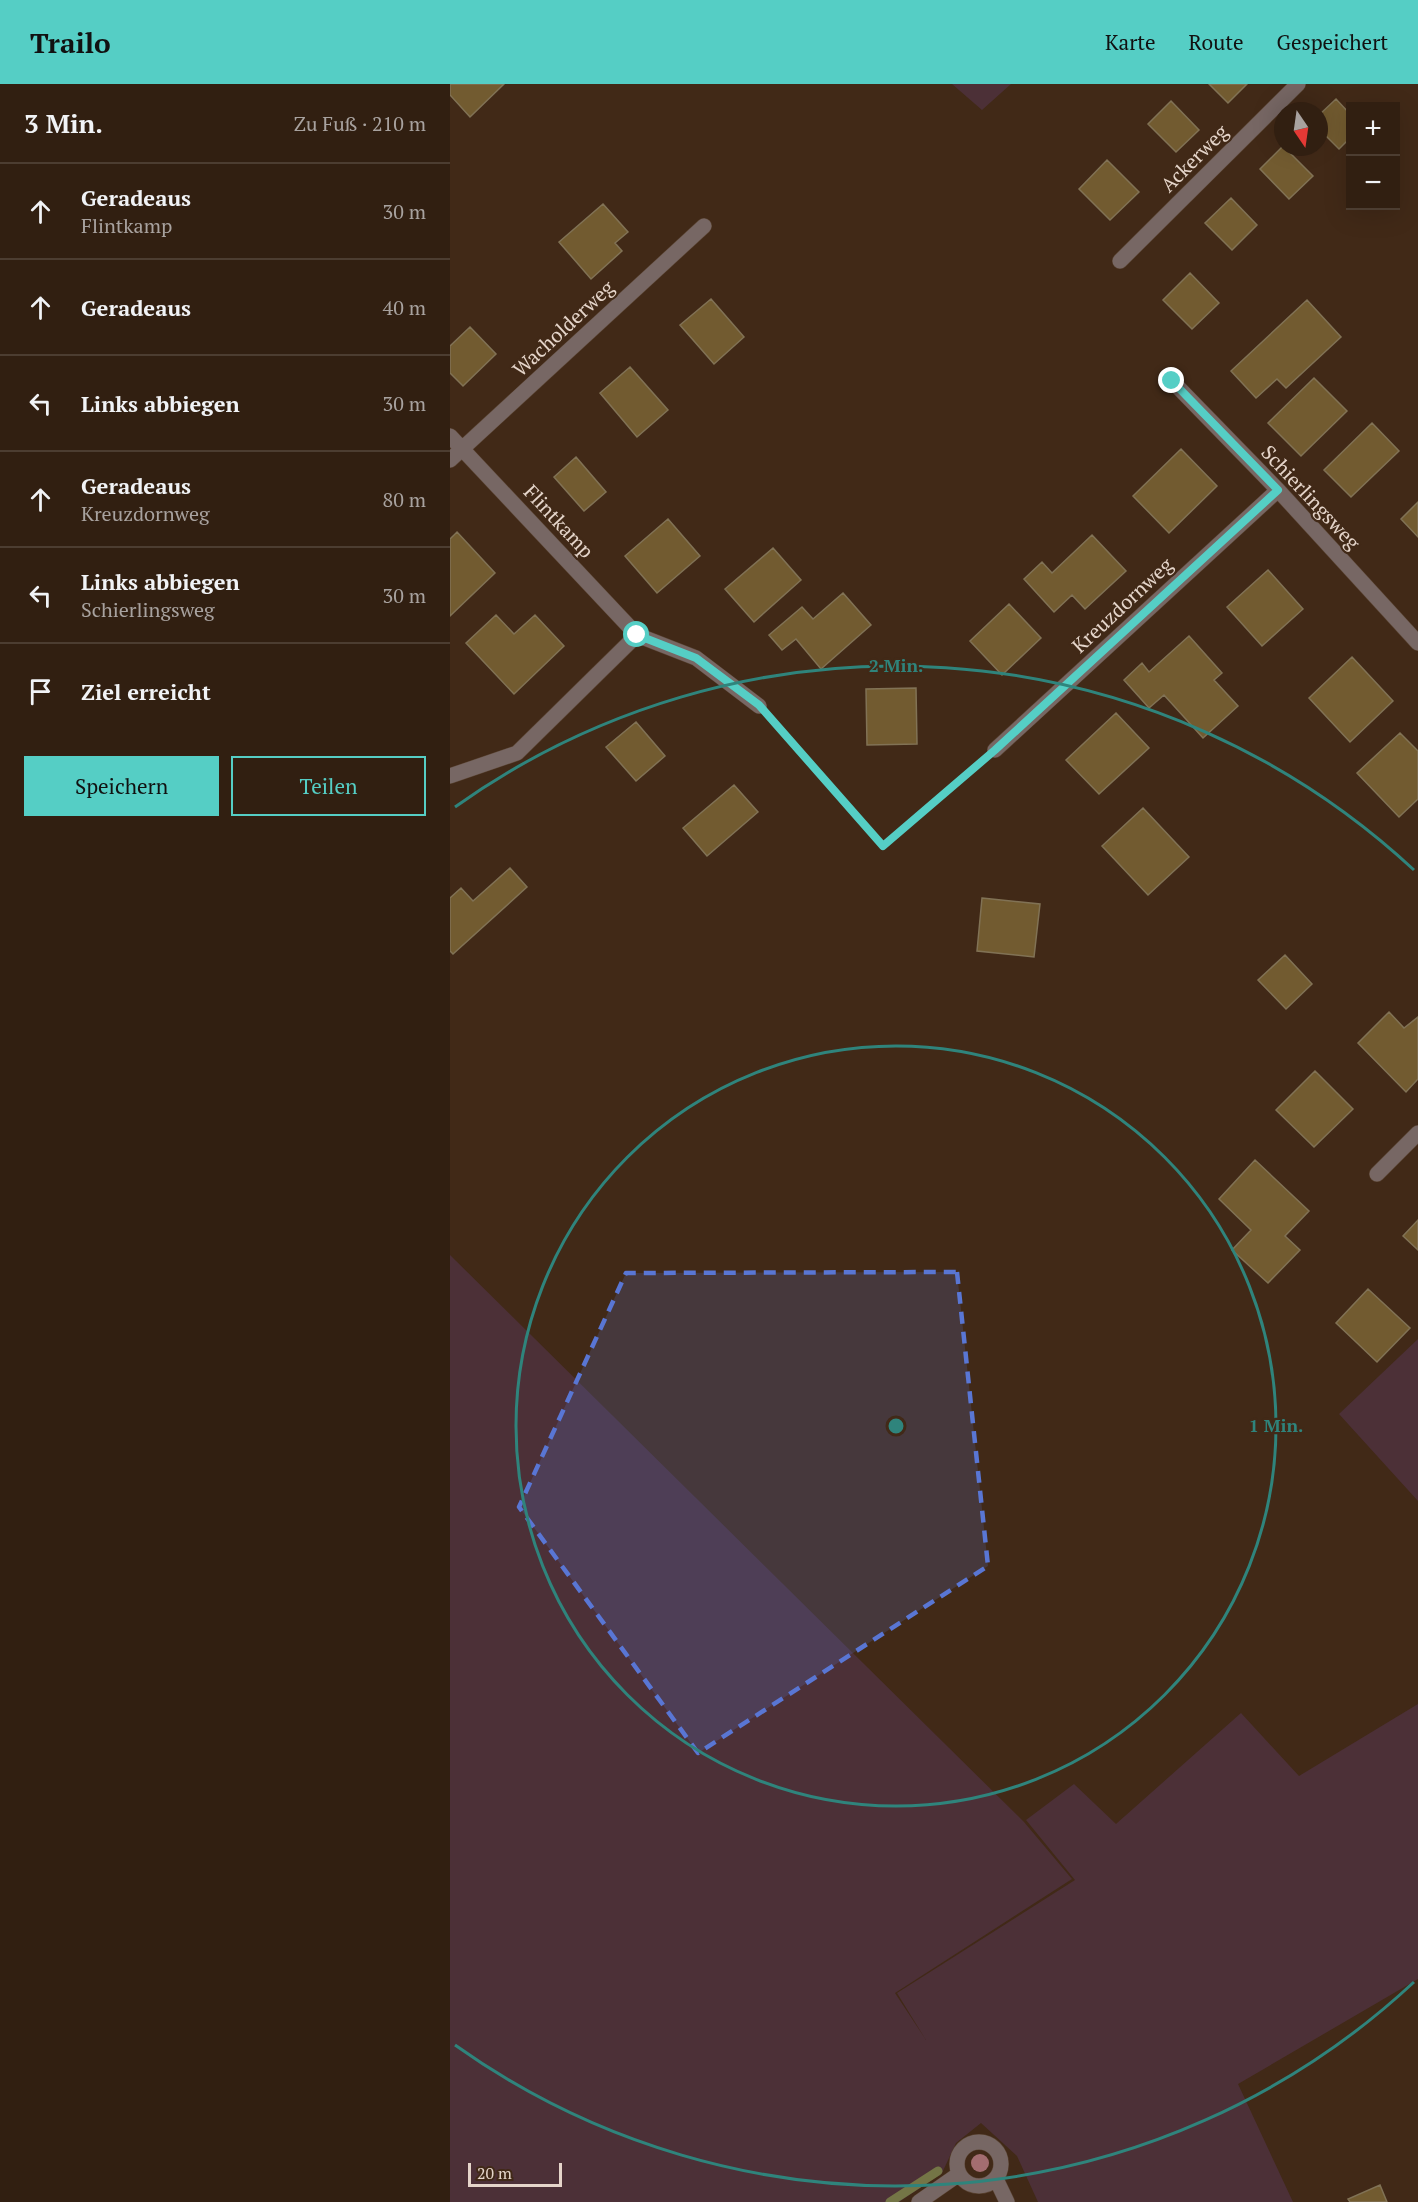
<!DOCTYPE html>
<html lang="de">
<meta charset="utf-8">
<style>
:root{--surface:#311f11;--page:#39271a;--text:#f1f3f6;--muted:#a8a29f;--line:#4c3d31;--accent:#55cec5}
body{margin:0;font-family:"PT Serif",serif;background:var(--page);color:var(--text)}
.controls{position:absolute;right:18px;top:18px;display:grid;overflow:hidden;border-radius:0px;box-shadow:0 6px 24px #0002}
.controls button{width:54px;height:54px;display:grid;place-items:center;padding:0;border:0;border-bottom:2px solid var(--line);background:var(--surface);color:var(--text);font:30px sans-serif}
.compass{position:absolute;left:824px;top:18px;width:54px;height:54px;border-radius:50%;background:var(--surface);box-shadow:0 6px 24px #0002;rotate:167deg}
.scale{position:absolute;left:18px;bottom:15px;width:94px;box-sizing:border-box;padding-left:6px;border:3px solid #e5d5ca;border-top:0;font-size:16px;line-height:21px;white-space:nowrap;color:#e5d5ca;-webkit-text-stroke:4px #412917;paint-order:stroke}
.stop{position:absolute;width:18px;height:18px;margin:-14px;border:4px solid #55cec5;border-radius:50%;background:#fff}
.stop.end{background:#55cec5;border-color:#fff;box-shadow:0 2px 6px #0008}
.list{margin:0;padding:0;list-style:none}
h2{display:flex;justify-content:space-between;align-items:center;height:78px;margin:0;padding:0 24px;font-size:26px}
h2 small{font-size:20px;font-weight:400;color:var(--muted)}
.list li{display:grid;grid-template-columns:39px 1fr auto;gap:18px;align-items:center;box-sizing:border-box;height:96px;padding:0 24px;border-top:2px solid var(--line)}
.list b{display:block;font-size:22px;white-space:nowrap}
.list p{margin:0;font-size:20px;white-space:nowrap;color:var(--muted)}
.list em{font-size:20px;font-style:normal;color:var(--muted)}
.actions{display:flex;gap:12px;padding:18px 24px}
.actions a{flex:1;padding:14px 0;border:2px solid var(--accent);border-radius:0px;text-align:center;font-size:21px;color:var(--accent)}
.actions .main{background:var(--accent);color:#111}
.icon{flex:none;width:33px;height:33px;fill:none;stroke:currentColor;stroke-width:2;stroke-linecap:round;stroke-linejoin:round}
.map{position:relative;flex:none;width:968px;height:2118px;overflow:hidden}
header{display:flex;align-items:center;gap:36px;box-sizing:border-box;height:84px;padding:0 30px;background:var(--accent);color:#111}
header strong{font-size:28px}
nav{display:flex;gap:33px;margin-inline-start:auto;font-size:21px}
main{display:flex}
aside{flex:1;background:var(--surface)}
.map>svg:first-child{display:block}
</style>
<header>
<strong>Trailo</strong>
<nav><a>Karte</a><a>Route</a><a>Gespeichert</a></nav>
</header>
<main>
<aside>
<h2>3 Min.<small>Zu Fuß · 210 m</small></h2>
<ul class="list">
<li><svg class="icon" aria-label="ahead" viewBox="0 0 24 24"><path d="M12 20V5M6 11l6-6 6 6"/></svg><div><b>Geradeaus</b><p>Flintkamp</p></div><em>30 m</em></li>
<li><svg class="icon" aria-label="ahead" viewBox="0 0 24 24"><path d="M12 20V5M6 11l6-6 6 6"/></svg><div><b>Geradeaus</b></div><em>40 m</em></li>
<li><svg class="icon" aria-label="left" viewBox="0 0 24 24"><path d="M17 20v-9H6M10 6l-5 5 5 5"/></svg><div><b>Links abbiegen</b></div><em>30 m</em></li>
<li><svg class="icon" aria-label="ahead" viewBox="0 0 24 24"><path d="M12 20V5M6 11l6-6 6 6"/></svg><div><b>Geradeaus</b><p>Kreuzdornweg</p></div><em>80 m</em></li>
<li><svg class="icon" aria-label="left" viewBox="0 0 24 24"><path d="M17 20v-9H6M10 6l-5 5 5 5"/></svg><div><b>Links abbiegen</b><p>Schierlingsweg</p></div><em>30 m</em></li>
<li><svg class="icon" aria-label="arrive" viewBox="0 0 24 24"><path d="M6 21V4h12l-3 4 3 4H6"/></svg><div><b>Ziel erreicht</b></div></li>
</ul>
<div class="actions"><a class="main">Speichern</a><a>Teilen</a></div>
</aside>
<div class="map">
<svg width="968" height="2118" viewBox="0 0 968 2118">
<rect width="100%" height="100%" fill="#412917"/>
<path fill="#4c3037" d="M502,0H561L532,26Z
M0,1171L574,1738L622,1795L445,1909L476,1956L447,1909L625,1796L576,1736L624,1700L666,1740L791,1629L849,1692L968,1620V1895L788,2000L843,2118H588L567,2072L531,2039L506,2059L492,2089L449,2118H0Z
M968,1255V1417L889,1330Z"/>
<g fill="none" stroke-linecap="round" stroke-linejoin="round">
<path stroke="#747546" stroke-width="9" d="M440,2118L488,2087"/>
</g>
<path fill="#725b30" stroke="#817255" stroke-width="1.5" d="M0,0H54L20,33L0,11Z
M759,0H797L778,19Z
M886,15L900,30V54L889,65L869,45V31Z
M721,17L749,46L726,68L698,40Z
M833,62L863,92L839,115L810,85Z
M657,76L689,108L660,136L629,105Z
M781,114L807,141L782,166L755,139Z
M153,120L178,148L165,159L172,167L141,195L109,158Z
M740,189L769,219L742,245L713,216Z
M261,215L294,253L264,280L230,241Z
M857,216L891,253L836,304L827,295L806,314L781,287Z
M20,243L46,270L13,302L0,289V262Z
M180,283L218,326L187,353L150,309Z
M864,294L897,327L851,372L818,339Z
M922,339L949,367L901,413L874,386Z
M731,365L767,402L719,449L683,412Z
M126,373L156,408L134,427L104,393Z
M968,418V453L951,435Z
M218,435L250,472L207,509L175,472Z
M7,448L45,489L0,532V455Z
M642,451L676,487L635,525L622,511L604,528L574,495L592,478L602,489Z
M323,464L351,496L304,538L275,505Z
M818,486L853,525L812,562L777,523Z
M393,509L421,541L371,585L346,555L332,566L319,551L352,523L363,535Z
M559,520L591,554L552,591L520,557Z
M46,531L64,550L85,531L114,562L64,610L16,559Z
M739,552L772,589L764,596L788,622L753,654L714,611L699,624L674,596L692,579L699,588Z
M902,573L943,617L900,658L859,614Z
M466,604L467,660L417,661L416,605Z
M666,629L699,664L649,710L616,676Z
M186,638L215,672L186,697L156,663Z
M950,649L968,667V715L949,733L907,689Z
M284,701L308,728L257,772L233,744Z
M693,724L739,773L698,811L652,762Z
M60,784L77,803L3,870L0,867V814L11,804L23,817Z
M532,814L590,820L584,873L527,867Z
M835,871L862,900L836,925L808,896Z
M939,928L954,944L968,933V995L956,1008L908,959Z
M865,987L903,1025L864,1063L826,1026Z
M805,1076L859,1127L835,1152L850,1166L818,1199L782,1166L801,1146L769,1115Z
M968,1136V1166L953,1152Z
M918,1205L960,1244L927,1278L886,1239Z
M930,2101L937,2118H900L898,2115Z"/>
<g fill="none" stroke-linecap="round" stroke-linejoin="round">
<g stroke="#5b4534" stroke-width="16">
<path id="minor" d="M670,177L848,0
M722,297L828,406L968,559
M0,352L187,551L246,574L309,622
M0,376L254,142
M545,666L828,406
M0,692L67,669L187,551
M927,1090L968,1049
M507 2080a22 22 0 1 1 44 0a22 22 0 1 1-44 0Z
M546,2095L557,2118
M469,2118L509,2090"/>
</g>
<path stroke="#8a7667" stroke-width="4" stroke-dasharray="4.5 3" stroke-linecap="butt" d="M325,640L433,762L529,680"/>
<use href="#minor" stroke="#776764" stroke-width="15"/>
</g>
<circle fill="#a36d70" cx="530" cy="2079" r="9"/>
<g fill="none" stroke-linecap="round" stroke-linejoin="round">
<path stroke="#55cec5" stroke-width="8" d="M187,551L246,574L309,621L433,762L545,666L828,406L722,297"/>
</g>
<path fill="#5976d4" fill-opacity="0.2" stroke="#5976d4" stroke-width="4.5" stroke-dasharray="12 8" stroke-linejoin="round" d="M507,1188L538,1482L248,1669L69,1423L176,1189Z"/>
<g fill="none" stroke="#2f847c" stroke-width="3">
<circle cx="446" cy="1342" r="380"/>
<path d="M964 1898A760 760 0 0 1 5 1961M5 723A760 760 0 0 1 964 786"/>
</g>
<g text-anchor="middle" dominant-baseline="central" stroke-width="4.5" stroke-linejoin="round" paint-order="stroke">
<g font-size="20" fill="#e5d5ca" stroke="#412917">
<text transform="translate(744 74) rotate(-45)">Ackerweg</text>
<text transform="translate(113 244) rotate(-43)">Wacholderweg</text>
<text transform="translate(861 413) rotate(47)">Schierlingsweg</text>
<text transform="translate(109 437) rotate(47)">Flintkamp</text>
<text transform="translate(672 521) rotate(-43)">Kreuzdornweg</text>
</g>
</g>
<circle cx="446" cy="1342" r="9" fill="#2f847c" stroke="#412917" stroke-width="3"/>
<g font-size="18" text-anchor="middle" font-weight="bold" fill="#2f847c" stroke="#412917" stroke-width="4.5" stroke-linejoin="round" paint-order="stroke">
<text x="446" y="588">2 Min.</text>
<text x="826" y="1348">1 Min.</text>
</g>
</svg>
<div class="controls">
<button>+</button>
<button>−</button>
</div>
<svg class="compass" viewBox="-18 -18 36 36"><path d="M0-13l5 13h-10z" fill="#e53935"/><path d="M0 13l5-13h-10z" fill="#a8a29f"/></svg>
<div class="scale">20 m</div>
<div class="stop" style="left:187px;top:551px"></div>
<div class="stop end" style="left:722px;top:297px"></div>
</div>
</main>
